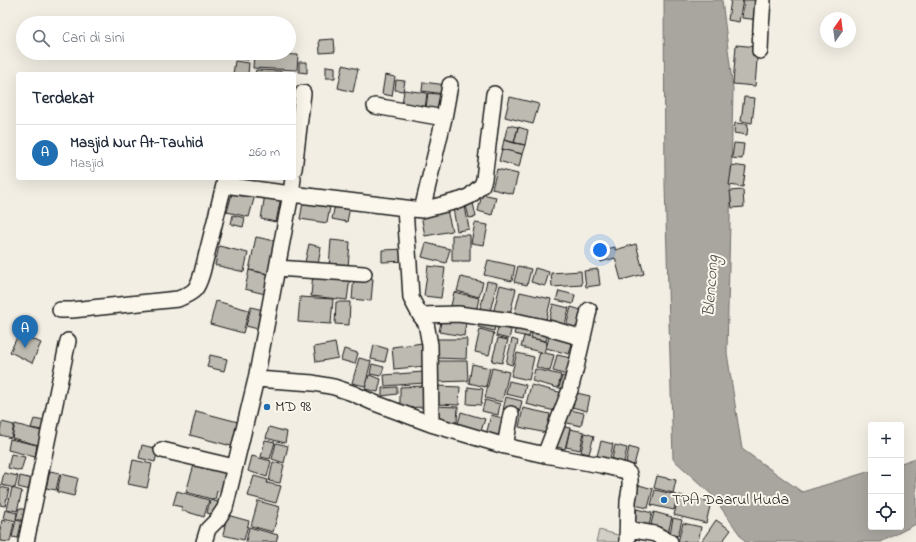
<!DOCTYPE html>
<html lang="id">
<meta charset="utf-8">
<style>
:root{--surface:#fff;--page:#f2f2f3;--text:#1f2937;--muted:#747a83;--line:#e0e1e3;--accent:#1f6fb2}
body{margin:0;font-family:"Indie Flower",sans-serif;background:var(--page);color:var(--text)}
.controls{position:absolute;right:12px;bottom:12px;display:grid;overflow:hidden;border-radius:4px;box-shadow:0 4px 16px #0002}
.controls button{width:36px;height:36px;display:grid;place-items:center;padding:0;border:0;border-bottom:1px solid var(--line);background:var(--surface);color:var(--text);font:20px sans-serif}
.compass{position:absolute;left:820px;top:12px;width:36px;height:36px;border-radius:50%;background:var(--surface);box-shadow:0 4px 16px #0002;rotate:14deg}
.you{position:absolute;left:600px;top:250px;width:14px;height:14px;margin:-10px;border:3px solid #fff;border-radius:50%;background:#1a73e8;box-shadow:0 0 0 6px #1a73e833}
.badge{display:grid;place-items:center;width:26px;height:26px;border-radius:50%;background:var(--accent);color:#fff;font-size:13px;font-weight:700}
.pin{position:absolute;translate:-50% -33px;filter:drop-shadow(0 1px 2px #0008)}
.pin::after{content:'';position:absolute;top:21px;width:14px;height:12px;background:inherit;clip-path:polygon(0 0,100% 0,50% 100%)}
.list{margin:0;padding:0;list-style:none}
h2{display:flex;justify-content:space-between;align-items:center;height:52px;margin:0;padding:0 16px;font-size:17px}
h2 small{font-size:13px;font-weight:400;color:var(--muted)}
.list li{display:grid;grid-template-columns:26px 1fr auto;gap:12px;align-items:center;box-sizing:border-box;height:56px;padding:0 16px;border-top:1px solid var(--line)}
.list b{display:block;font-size:15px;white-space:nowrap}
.list p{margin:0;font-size:13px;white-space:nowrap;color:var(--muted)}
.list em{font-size:13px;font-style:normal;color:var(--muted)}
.icon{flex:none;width:22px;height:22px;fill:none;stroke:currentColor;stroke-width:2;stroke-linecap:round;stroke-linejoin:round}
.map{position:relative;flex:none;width:916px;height:542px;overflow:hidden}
.search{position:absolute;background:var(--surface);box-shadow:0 4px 16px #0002;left:16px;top:16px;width:280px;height:44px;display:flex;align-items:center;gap:10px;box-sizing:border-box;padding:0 14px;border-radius:22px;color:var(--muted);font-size:15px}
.panel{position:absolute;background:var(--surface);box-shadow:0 4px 16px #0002;left:16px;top:72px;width:280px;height:108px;border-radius:4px}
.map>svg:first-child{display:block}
</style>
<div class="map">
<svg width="916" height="542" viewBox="0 0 916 542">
<rect width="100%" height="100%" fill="#f2eee4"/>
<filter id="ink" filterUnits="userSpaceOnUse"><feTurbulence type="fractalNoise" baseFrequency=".025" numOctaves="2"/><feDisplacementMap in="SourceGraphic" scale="8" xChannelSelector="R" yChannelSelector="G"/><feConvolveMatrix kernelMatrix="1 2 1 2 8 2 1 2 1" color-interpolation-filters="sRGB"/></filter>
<g filter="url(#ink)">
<path fill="#d2cfc6" stroke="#777671" d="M599,530L622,536L621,542H596Z"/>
<path fill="#a9a6a0" stroke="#716f6b" d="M664,0H722L733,89L727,353L742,449L802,492L871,471V527H901V463L916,458V524L881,542H745L712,495L673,459L665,185Z"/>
<path fill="#bdbab1" stroke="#1c1c1c" d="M731,0H743L739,22L728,20Z
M744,0H762L759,20L742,18Z
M334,39L335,52L320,53L319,40Z
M736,45L758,47L755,86L733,84Z
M237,53H249L248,60L236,58Z
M254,53L298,55L297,70L253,68Z
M235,61L249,63L248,74H233Z
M299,62H307V73L299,72Z
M343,65L358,69L353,92L338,88Z
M326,66L335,67V78H326Z
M256,70L281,71V74H255Z
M385,75L395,77L392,96L382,94Z
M396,80L405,81L403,91L395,90Z
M423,82L446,85L444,94L422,91Z
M404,90L427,93L425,109L402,105Z
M428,93L446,95L444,110L426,108Z
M510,97L539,104L533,124L505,117Z
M744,97L755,98L752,123L741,121Z
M735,123L748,124L747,135L734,133Z
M508,125L518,127L514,143L504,140Z
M518,127L528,130L525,145L514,143Z
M504,140L525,145L522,154L502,149Z
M734,143L744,144L742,159L732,158Z
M502,149L522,154L519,167L499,161Z
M732,165L746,167L743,187L729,185Z
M497,169L518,174L513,194L492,189Z
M233,190L255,195L249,217L227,212Z
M743,190L744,207L732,208L730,191Z
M265,194L281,197L276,222L261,219Z
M482,194L496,197L492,215L478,211Z
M303,202L330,207L327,223L300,219Z
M473,203L476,217L469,218L466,205Z
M335,204L350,207L347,222L332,219Z
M465,206L469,229L457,231L453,208Z
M447,210L452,231L425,236L421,215Z
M233,215L245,218L243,227L231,224Z
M475,223L488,225L484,245L471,243Z
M452,235H470V261H452Z
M256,237L280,242L273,275L249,270Z
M331,240L350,242L348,268L329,267Z
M426,243L450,249L446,263L422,257Z
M309,244L321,247L318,265L305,262Z
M636,244L644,274L621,280L615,258L601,262L599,251L615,247V250Z
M219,246L248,253L244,272L215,265Z
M407,249L408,261L382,262V250Z
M488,260L515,266L512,281L484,275Z
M428,266L445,268L441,298L424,296Z
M518,266L531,269L527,285L514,282Z
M535,268L549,272L545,286L531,282Z
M598,269L600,285L586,287L584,271Z
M249,270L273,275L269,295L245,289Z
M581,271L582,285L552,287L551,273Z
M313,273L350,278L347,300L311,296Z
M354,276L373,279L371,301L352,299Z
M461,277L483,282L479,297L457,291Z
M487,281L497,283L489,316L479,314Z
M500,285L516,289L509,318L493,314Z
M559,291L575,295L573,304L556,300Z
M454,292L479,298L476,312L451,306Z
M520,292L551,299L545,324L514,316Z
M300,297L333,299L331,324L298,322Z
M216,301L249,310L243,333L210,324Z
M336,302H350L349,325L335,324Z
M553,304L569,308L564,328L548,325Z
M251,307L267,311L262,330L246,326Z
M571,307L588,312L582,336L565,331Z
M442,317L466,322L464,336L439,332Z
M480,319L496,323L494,331L478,327Z
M499,323L512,326L509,339L496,336Z
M517,323L532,327L529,337L514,334Z
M534,326L549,330L546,341L531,338Z
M480,329L494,333L489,355L475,352Z
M19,333L41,343L32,363L10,352Z
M550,334L573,340L569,354L546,348Z
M524,336L547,342L544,353L521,347Z
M498,338L508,340L502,363L492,361Z
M434,339H467L466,359L434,358Z
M512,339L518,341L512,365L506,363Z
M335,343L338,358L316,362L314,347Z
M423,343L426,366L394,369L392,347Z
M374,345L388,349L385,362L371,359Z
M344,349L358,353L355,364L341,360Z
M540,352L554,355L550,371L536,367Z
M517,353L534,357L529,380L511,376Z
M210,355L227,359L224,371L207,367Z
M557,355L571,358L567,375L553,371Z
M359,358L371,361L365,386L352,383Z
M434,361H467L468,381L434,382Z
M372,364L384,367L381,376L370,374Z
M472,364L490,368L486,387L469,383Z
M492,368L509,372L502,402L485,398Z
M535,369L561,375L558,388L532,381Z
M423,372L424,383L385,386L384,375Z
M369,375L381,379L378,392L365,389Z
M562,376L572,379L569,390L559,388Z
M509,381L526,385L523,398L506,394Z
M531,385L563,393L559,412L526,404Z
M424,386L425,407L400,408V387Z
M437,386L460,387L459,405L436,404Z
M397,387V394L382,396V388Z
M468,387L483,389L481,405L467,404Z
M572,392L590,396L587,411L568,406Z
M506,397L522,401L519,414L503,410Z
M485,400L500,404L498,415L482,411Z
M433,406L458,407L457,422L433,421Z
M523,408L550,414L546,433L519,427Z
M566,409L584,413L581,426L563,422Z
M196,411L242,423L235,447L190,435Z
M461,412L485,419L481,431L458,424Z
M491,415L506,419L502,439L486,435Z
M34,419L49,422L47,431L31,428Z
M2,422L14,425L11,438L0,435V430Z
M15,424L41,431L38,445L12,438Z
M558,426L570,428L565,449L553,446Z
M269,427L287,432L285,443L266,438Z
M570,429L584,432L580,450L566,447Z
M585,433L594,436L589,454L581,452Z
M10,439L37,445L35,457L8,450Z
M265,440L275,442L270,459L261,457Z
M601,441L613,444L610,459L597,456Z
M276,443L288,446L284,463L272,459Z
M142,445L158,449L155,462L139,458Z
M615,445L627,448L624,462L612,459Z
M629,447L638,450L634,465L626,463Z
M11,454L25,457L21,471L8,468Z
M252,456L271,461L267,477L248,471Z
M133,460L152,464L147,488L128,484Z
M273,462L284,465L280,483L269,481Z
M209,463L231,469L225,493L217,491L215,500L186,492L194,465L208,469Z
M50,471L60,473L56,490L46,488Z
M4,473L18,476L15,488L1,485Z
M61,474L78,478L74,496L57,492Z
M20,476L37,480L34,491L18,487Z
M254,476L268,480L267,483L281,486L276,503L248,496Z
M657,476L676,480L673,493L654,488Z
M639,485L653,489L648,508L634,505Z
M0,487L9,489L5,506L0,505Z
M12,488L22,491L17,511L7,509Z
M655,490L677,495L674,510L651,505Z
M177,491L209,500L204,517L181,510L182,507L173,505Z
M679,495L711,502L706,523L674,515Z
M210,500L222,503L219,516L207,513Z
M258,501L280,507L273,532L251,526Z
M19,508L30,511L28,522L16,519Z
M637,509L652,513L648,530L633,526Z
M5,510L17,513L16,521L3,518Z
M654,512L672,517L668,533L650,529Z
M227,515L249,521L244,540L223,535Z
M673,518L682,520L678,536L670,534Z
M2,520L14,523L10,542L0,541V530Z
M16,520L28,523L24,539L12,537Z
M716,520L731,530L722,542H701Z
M683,523L701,527L698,542H678Z
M249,527L278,535L276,542H246Z"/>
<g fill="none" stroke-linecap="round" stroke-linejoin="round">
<g stroke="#1c1c1c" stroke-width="18">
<path id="minor" d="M760,51L761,27L763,0
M375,106L444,118
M294,169L303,93
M224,185L291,194L422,210L461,200L470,196L482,185L484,179L494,94
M405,208L407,238L409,264L411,298L420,315L426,323L430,345L431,424
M422,210L444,118L450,85
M277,268L364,274
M60,310H72L178,299C195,292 197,290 202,273L224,185L225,178
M420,315L458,314L520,322L548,328L583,338
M256,379L313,383L334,387L352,393L372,402L431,424L505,446L545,455L601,465L626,471L629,474L630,480V489L628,501L627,542
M505,446L511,414
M162,450L234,467
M545,455L570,390L577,363L589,310
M628,529L655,534L670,542
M26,542L68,341
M204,542L208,529L217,520L225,508L256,379L291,194L293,178"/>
</g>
<use href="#minor" stroke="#fbf7ec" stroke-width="15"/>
</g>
</g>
<g fill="#1f6fb2" stroke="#fbf7ec" stroke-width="1.5">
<circle cx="267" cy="407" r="4"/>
<circle cx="664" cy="500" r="4"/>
</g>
<g text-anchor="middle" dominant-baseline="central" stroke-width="4" stroke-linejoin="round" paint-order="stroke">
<g font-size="16" fill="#1c1c1c" stroke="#fbf7ec" text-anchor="start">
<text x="275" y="407">MD 98</text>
<text x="672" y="500">TPA Daarul Huda</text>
</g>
<g font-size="17" font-style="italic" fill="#545351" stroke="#fbf7ec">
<text transform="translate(711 286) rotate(-86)">Blencong</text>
</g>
</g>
</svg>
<div class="controls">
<button>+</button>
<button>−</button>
<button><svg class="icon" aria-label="locate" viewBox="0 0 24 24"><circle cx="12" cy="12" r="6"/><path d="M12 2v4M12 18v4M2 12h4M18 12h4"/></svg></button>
</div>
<svg class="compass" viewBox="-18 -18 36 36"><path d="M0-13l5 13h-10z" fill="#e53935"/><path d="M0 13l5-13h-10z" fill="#747a83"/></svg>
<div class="you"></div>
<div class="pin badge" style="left:25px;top:348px">A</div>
<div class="search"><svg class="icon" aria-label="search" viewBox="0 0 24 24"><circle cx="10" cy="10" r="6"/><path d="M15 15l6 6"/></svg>Cari di sini</div>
<section class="panel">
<h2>Terdekat<small></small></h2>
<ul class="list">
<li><span class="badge">A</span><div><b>Masjid Nur At-Tauhid</b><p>Masjid</p></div><em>260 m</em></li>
</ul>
</section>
</div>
